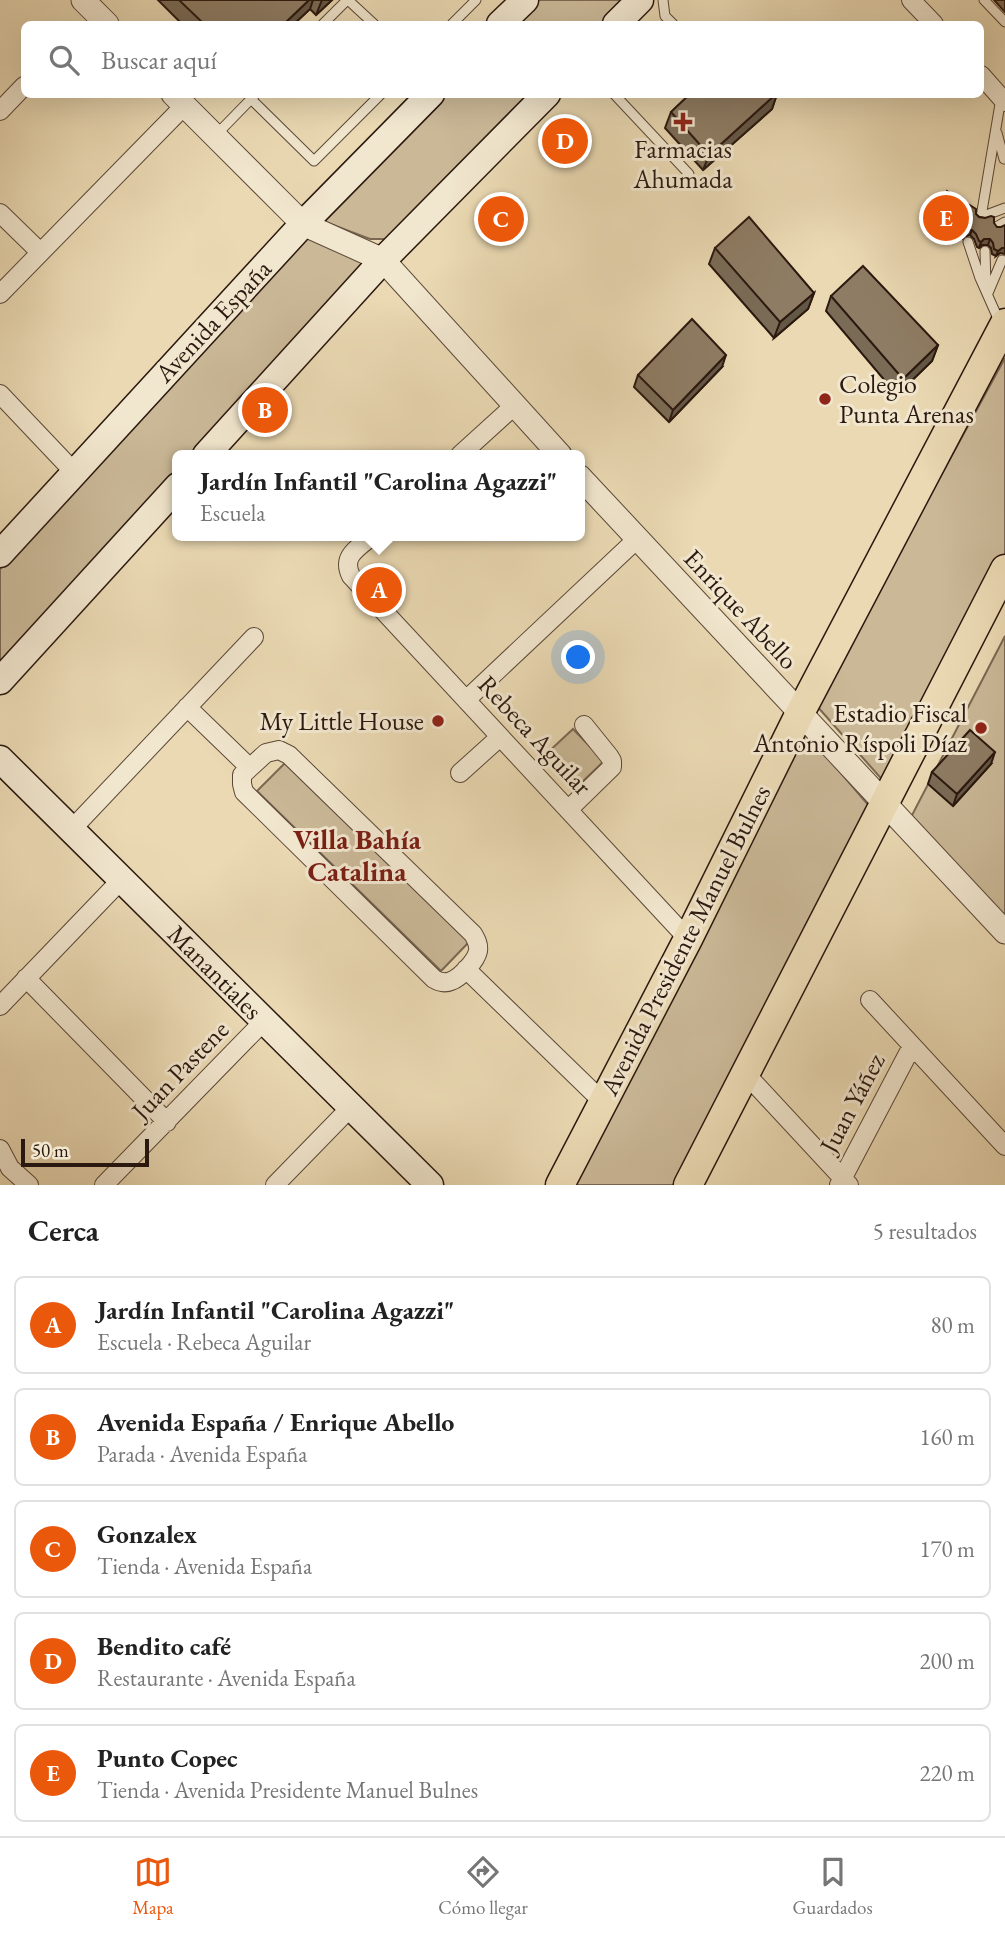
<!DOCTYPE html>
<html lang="es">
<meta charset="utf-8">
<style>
:root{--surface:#fff;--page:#f6f6f6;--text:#222;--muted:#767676;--line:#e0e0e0;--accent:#ea580c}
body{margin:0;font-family:"EB Garamond",serif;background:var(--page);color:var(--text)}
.scale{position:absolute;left:21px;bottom:18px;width:128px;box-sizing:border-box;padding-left:7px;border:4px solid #2b180f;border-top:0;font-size:19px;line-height:24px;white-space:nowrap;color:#2b180f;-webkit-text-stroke:5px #f1e6ce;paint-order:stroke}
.you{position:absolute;left:579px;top:658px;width:24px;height:24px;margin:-18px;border:5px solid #fff;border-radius:50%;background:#1a73e8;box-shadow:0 0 0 10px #1a73e833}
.badge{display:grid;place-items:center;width:46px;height:46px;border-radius:50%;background:var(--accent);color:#fff;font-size:23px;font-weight:700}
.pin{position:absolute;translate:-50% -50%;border:4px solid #fff;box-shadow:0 2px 7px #0006}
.popup{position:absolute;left:172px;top:450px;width:413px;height:91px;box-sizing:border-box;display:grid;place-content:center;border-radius:10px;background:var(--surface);filter:drop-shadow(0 2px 5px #0005);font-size:23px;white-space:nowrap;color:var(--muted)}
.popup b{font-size:26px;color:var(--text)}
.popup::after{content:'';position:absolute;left:50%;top:100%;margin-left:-14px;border:14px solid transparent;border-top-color:var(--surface)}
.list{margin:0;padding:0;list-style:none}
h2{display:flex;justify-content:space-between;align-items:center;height:91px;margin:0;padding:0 28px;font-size:30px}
h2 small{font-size:23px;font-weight:400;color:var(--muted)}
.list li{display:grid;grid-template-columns:46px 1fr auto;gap:21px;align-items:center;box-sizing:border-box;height:98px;margin:0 14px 14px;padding:0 14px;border:2px solid var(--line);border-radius:10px}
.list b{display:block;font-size:26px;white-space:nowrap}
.list p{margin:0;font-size:23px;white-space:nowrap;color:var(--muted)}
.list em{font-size:23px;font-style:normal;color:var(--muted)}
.icon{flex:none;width:38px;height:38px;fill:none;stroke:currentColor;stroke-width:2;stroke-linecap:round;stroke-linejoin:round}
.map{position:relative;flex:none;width:1005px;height:1185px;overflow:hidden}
.search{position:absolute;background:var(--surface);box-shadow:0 7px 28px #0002;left:21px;right:21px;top:21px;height:77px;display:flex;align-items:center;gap:18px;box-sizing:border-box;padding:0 24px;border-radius:10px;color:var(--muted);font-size:26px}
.sheet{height:651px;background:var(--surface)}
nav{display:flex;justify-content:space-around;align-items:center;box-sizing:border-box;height:98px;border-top:2px solid var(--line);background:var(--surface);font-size:19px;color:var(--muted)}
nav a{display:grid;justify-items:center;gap:4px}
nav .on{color:var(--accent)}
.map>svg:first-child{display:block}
</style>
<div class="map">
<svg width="1005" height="1185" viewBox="0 0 1005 1185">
<rect width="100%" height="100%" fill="#ead9b3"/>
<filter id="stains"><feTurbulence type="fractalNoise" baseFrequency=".00286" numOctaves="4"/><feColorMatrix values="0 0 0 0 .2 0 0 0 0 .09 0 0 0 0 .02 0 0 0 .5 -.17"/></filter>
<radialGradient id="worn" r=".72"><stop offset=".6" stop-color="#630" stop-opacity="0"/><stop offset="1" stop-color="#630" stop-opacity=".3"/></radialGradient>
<path fill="#cab897" stroke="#7a6853" stroke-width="2" d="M535,0H625L601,24H510Z
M441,95H531L387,239H370L325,222L323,213Z
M304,234L363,263L190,455H178V468L0,665V569Z
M1005,358V561L886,784L816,705Z
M1005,636V918L910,819Z
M573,729L604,761L576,788L545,755Z
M804,730L870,807L673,1185H572Z
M285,763L469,942L441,971L257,791Z"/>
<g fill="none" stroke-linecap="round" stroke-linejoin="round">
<g stroke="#5b4838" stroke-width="11">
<path id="service" d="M348,0L374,24
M663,0L665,16L673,24
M984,0L1005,22
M323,24L347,0
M452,24L476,0
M614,94L689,174
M251,99L314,161L381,94
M997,133L1004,159
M215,136L254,96
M981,217L1001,98
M981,217L1005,208
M998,226L1005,222
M968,242L980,278L1000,323
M985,251L986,286
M988,293L1002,260"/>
</g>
<g stroke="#5b4838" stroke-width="20">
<path id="minor" d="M911,0L934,24
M981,75L1005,102
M0,111L24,86
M0,213L40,252
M0,294L184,106
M0,394L74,472
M460,455L514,406
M372,536C358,548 341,556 351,576L688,939
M466,700L637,539
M187,707L249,767
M279,750L289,755L473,934C476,939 479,944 478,951C476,961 460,978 451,981C444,984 439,982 434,979L244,792L242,784V775L266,753Z
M460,773L500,737
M568,810L612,767V761L609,756L584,725
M71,830L254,637
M466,969L603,1102
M26,978L167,1122
M870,1000L1005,1146
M0,1006L122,879
M745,1073L849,1185
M0,1149L10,1168L29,1185
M104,1185L264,1021
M275,1185L351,1107
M839,1185L912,1046"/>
</g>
<g stroke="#5b4838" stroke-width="25">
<path id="tertiary" d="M83,0L107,24
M173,94L303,224L383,260L560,455
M580,477L1005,932"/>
</g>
<g stroke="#2b180f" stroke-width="29">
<path id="secondary" d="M500,24L525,0
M616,24L640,0
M206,455L383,260L547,94
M0,554L303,224L431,94
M0,681L178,486
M0,759L430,1185"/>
</g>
<g stroke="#2b180f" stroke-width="31">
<path id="primary" d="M560,1185L688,939L800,713L1005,323
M688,1185L1005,569"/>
</g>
<use href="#service" stroke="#f1e6ce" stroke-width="9"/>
<use href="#minor" stroke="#f1e6ce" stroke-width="18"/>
<use href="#tertiary" stroke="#f1e6ce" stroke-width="23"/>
<use href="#secondary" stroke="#f1e6ce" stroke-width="26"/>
<use href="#primary" stroke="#ead9b3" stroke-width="28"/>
</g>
<path fill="#7a6b56" stroke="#2b180f" stroke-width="2" d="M158,0H332L316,15L310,9L294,24H182Z
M994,0H1005V12Z
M690,94H777L772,109L703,170L665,128L671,112Z
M976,214L979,217L985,218L994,223L1000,253L996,256L992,254L991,248L988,245H982L979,248L977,247L974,239L970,235L965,236L962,239L950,233L947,239L928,229L930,224Z
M715,248L814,293L808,309L774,338L709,264Z
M831,296L938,345L932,361L897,395L826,311Z
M722,367L669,422L634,387L638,375Z
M991,764L953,806L928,784L932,772Z"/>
<path fill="#635746" stroke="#2b180f" stroke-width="2" d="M309,0H313L310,9L294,24H284Z
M322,0H332L316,15Z
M776,94H777L772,109L703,170L709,155Z
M967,230H972L970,235L965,236L962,239L964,234Z
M984,239H990L988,245H982L979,248L981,242Z
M1002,248H1005V254L1000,253L996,256L998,251Z
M814,293L808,309L774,338L780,322Z
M938,345L932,361L897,395L903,379Z
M726,355L722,367L669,422L673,410Z
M995,752L991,764L953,806L957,794Z"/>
<path fill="#8e7c64" stroke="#2b180f" stroke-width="2" d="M179,0H309L284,24H204Z
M690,94H776L709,155L671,112Z
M947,191L976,209V214L979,217L985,218L991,216L994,217V223L997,227H1001L1005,225V248H1002L998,251L994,249L993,243L990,239H984L981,242L979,241L976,234L972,230H967L964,234L952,228L949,233L930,224Z
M749,217L814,293L780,322L715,248Z
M863,266L938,345L903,379L831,296Z
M692,319L726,355L673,410L638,375Z
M970,730L995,752L957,794L932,772Z"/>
<g fill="#8f2418" stroke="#f1e6ce" stroke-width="2.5">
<path d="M679.5 111.5h7v7h7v7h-7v7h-7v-7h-7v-7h7z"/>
<circle cx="825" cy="399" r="7"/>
<circle cx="438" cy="721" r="7"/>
<circle cx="981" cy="728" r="7"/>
</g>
<g text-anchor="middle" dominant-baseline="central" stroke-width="6" stroke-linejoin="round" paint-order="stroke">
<g font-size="26" fill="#2b180f" stroke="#f1e6ce" text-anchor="end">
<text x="683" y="149" text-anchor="middle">Farmacias<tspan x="683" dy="30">Ahumada</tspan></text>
<text x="839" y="384" text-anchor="start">Colegio<tspan x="839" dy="30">Punta Arenas</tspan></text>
<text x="967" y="713">Estadio Fiscal<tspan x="967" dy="30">Antonio Ríspoli Díaz</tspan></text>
<text x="424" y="721">My Little House</text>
</g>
<g font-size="26" fill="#2b180f" stroke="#f1e6ce">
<text transform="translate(213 321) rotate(-47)">Avenida España</text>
<text transform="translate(741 609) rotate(47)">Enrique Abello</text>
<text transform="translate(535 735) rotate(47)">Rebeca Aguilar</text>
<text transform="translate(685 940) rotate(-63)">Avenida Presidente Manuel Bulnes</text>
<text transform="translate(215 972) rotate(45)">Manantiales</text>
<text transform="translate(180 1070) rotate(-46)">Juan Pastene</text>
<text transform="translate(852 1103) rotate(-62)">Juan Yáñez</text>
</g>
<g font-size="28" font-weight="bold" fill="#7a1f14" stroke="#f1e6ce">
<text x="357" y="839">Villa Bahía<tspan x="357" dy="32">Catalina</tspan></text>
</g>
</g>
<rect width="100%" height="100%" filter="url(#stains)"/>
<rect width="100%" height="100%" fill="url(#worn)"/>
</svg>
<div class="scale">50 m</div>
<div class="you"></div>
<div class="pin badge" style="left:379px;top:590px">A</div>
<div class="popup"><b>Jardín Infantil &quot;Carolina Agazzi&quot;</b>Escuela</div>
<div class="pin badge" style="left:265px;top:410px">B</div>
<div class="pin badge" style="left:501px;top:219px">C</div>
<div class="pin badge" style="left:565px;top:141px">D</div>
<div class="pin badge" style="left:946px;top:218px">E</div>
<div class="search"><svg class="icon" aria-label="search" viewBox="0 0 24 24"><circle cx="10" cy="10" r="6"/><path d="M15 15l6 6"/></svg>Buscar aquí</div>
</div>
<section class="sheet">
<h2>Cerca<small>5 resultados</small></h2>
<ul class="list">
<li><span class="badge">A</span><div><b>Jardín Infantil &quot;Carolina Agazzi&quot;</b><p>Escuela · Rebeca Aguilar</p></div><em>80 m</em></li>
<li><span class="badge">B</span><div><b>Avenida España / Enrique Abello</b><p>Parada · Avenida España</p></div><em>160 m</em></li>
<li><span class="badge">C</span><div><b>Gonzalex</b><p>Tienda · Avenida España</p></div><em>170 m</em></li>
<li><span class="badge">D</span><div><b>Bendito café</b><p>Restaurante · Avenida España</p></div><em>200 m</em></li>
<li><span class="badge">E</span><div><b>Punto Copec</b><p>Tienda · Avenida Presidente Manuel Bulnes</p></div><em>220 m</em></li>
</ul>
</section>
<nav>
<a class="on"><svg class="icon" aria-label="map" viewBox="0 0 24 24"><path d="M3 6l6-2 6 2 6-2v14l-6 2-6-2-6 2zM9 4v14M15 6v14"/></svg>Mapa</a>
<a><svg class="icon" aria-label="directions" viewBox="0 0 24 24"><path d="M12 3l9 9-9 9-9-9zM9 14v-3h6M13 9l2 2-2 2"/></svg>Cómo llegar</a>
<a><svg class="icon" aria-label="saved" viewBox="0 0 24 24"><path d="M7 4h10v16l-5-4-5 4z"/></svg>Guardados</a>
</nav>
